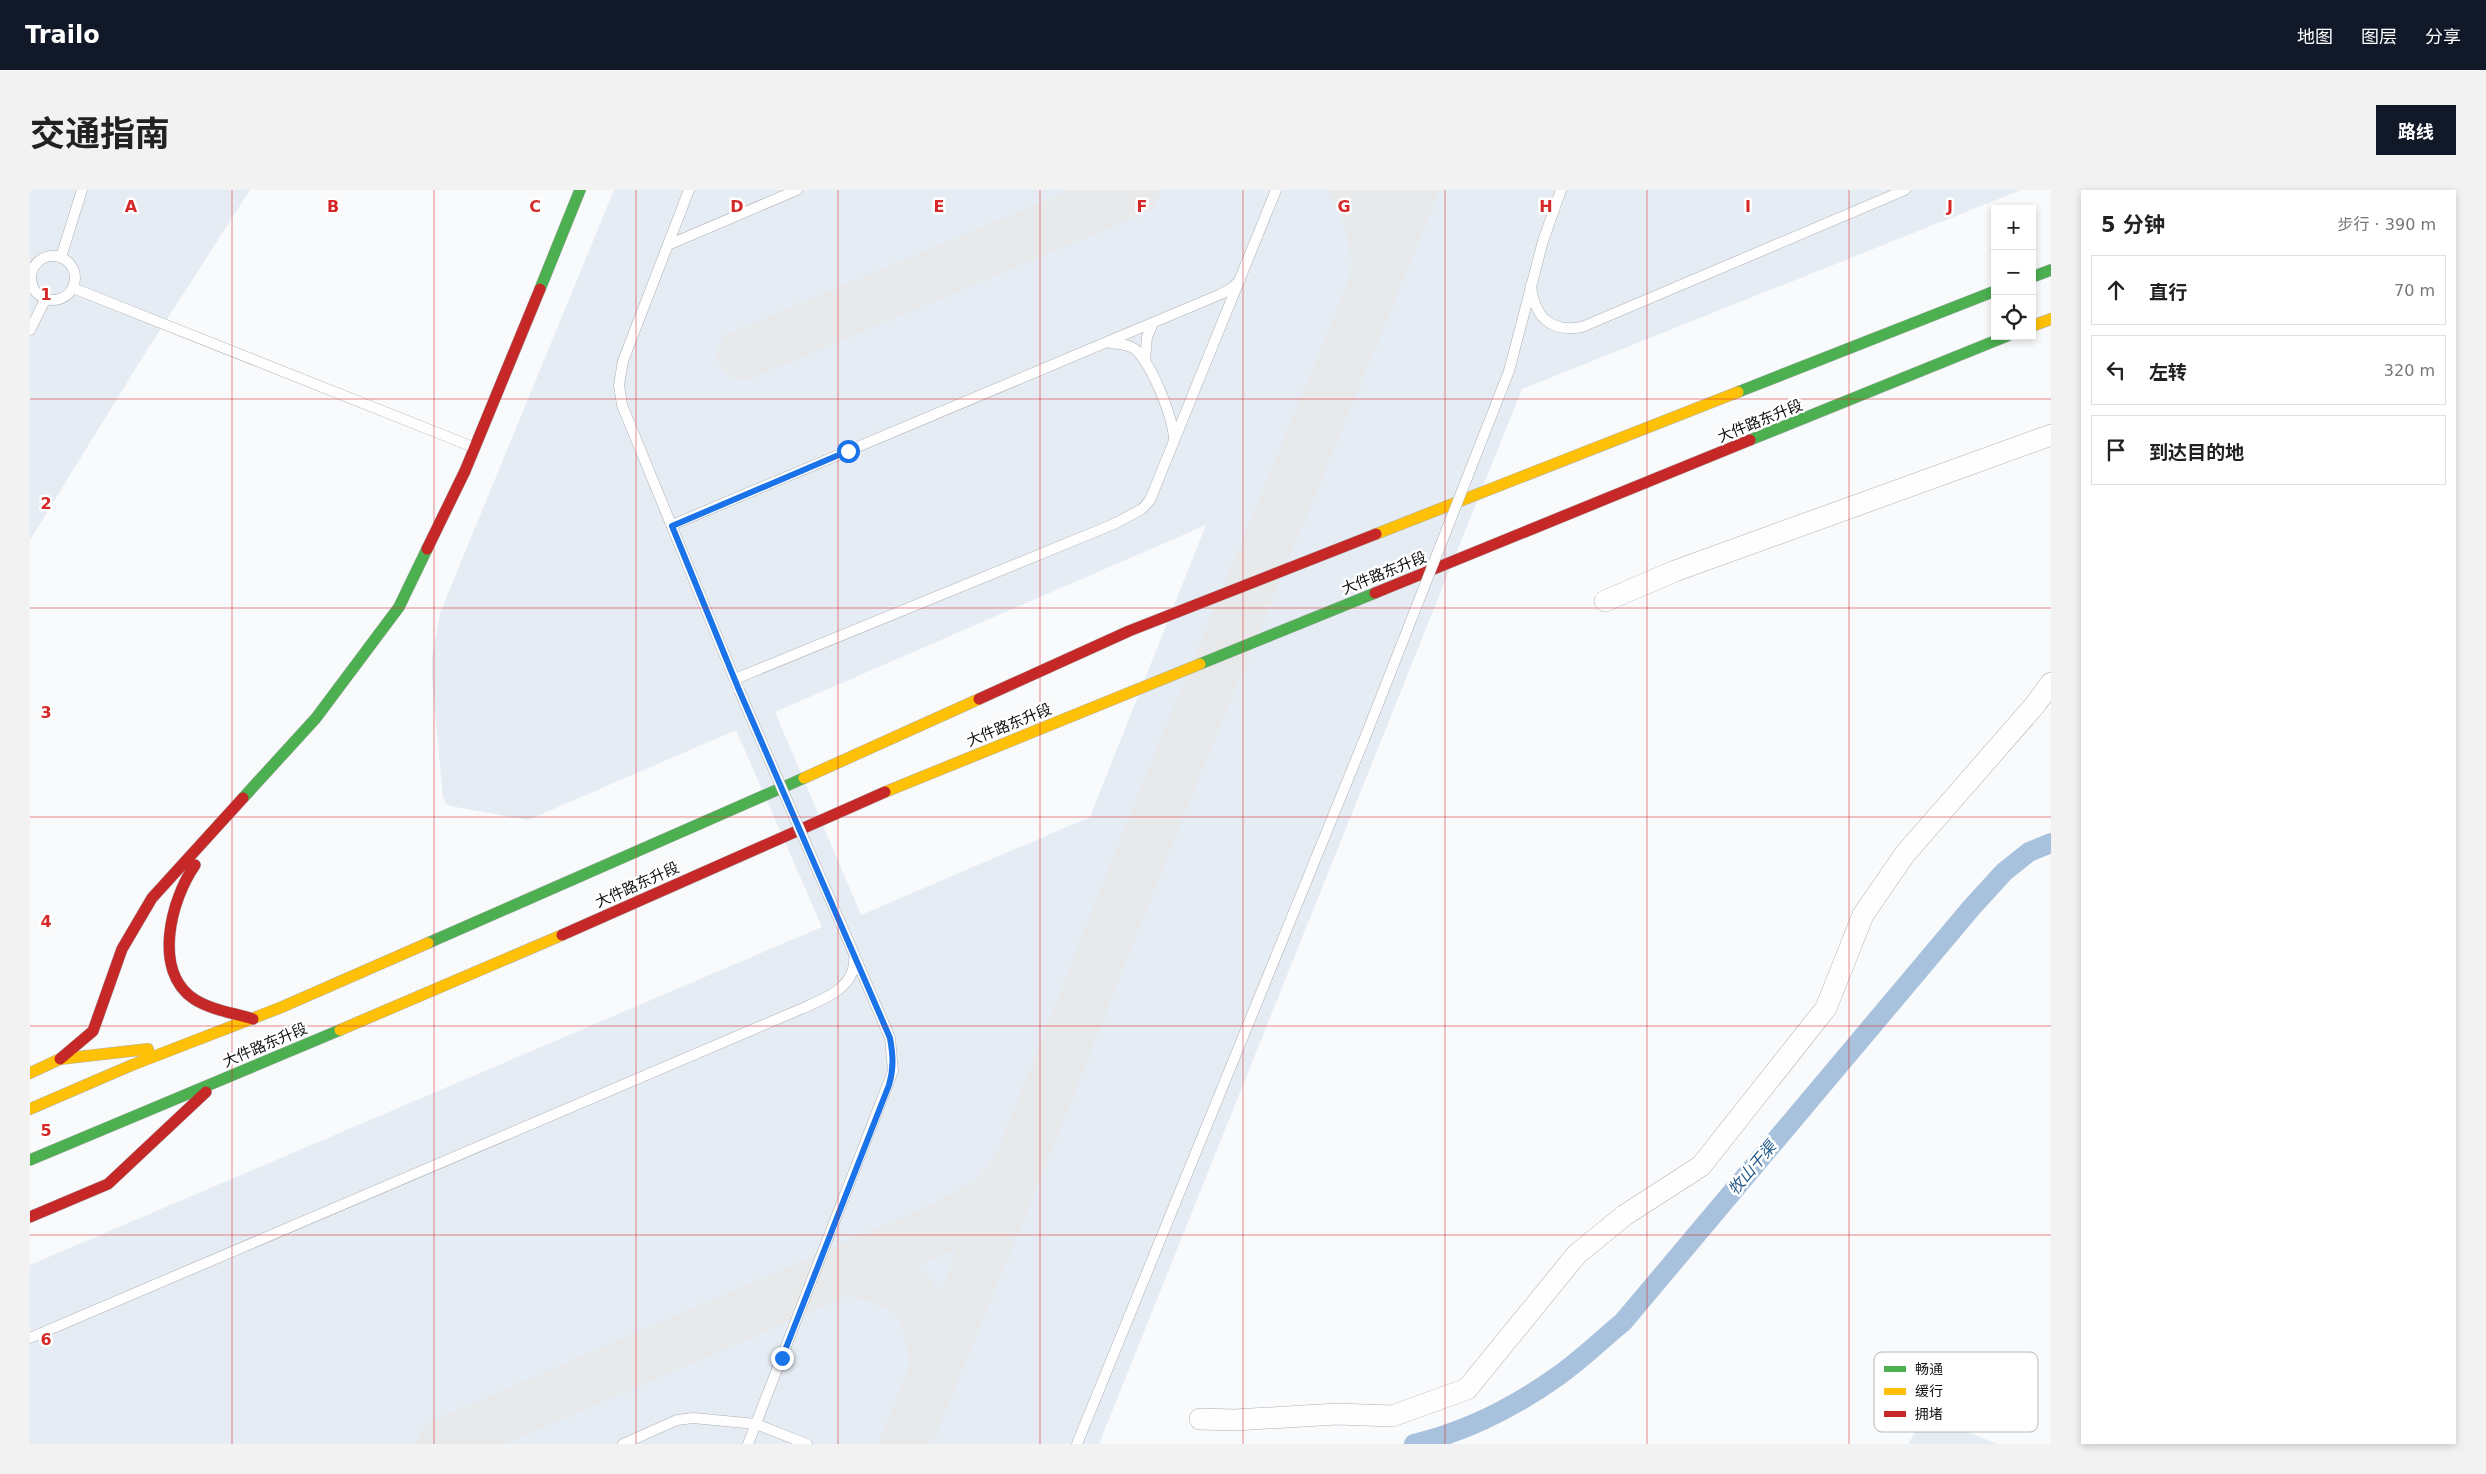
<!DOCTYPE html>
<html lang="zh">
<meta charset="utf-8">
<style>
:root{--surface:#fff;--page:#f2f2f2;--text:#222;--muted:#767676;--line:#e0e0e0;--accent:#111827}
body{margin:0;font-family:"DejaVu Sans","Noto Sans SC",sans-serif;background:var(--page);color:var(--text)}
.controls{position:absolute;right:15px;top:15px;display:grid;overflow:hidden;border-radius:0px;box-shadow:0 2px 8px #0003}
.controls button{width:45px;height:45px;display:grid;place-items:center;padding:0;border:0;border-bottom:1px solid var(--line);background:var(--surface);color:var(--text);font:25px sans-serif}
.stop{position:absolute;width:15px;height:15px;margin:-11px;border:4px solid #1a73e8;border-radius:50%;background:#fff}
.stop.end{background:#1a73e8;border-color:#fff;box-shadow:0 1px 5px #0008}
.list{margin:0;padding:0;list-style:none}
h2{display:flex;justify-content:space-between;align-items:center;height:65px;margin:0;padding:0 20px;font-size:21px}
h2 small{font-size:16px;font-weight:400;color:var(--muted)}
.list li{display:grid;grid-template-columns:32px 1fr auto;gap:15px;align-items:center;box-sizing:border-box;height:70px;margin:0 10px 10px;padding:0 10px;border:1px solid var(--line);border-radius:0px}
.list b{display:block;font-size:19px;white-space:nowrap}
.list em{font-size:16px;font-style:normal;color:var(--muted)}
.icon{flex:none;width:28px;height:28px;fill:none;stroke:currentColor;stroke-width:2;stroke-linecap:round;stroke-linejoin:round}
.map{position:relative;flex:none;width:2021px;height:1254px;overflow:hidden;border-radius:0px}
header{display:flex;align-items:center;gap:30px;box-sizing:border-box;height:70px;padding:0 25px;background:var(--accent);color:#fff}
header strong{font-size:24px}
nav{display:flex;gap:28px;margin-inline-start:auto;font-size:18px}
.intro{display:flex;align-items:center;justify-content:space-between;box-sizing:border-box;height:120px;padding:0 30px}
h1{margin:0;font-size:35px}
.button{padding:12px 22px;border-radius:0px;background:var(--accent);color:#fff;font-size:18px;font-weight:700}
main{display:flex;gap:30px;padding:0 30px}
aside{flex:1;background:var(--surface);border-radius:0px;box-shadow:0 2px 8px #0003}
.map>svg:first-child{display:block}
</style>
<header>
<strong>Trailo</strong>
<nav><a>地图</a><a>图层</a><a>分享</a></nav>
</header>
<div class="intro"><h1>交通指南</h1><a class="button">路线</a></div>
<main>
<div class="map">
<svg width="2021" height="1254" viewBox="0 0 2021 1254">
<rect width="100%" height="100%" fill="#f8fafc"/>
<path fill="#e5ecf4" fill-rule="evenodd" d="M0,0H220L114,165L0,350Z
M584,0H1991L1492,199L1069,1254H0V1075L792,737L706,540L498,630L420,616L416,614L413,607L402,490V467L410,423ZM1176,335L1060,627L831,725L745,522Z
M1896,1225L1967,1254H1878Z"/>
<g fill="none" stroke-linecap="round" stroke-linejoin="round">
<path stroke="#a8c2dd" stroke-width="20" d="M1384,1254C1435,1242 1486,1216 1528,1186C1551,1170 1571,1150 1593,1132L1942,717L1974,682L1999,662L2021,653"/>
<path stroke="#e8e9ea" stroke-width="50" d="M1324,0C1343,28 1347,55 1345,88
M712,165L1105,0
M811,1081C880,1088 899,1110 905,1178
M412,1254L914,1037L959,1011L981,986
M875,1254L991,970L1130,617L1383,0"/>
<g stroke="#adafb1" stroke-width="11">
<path id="lane" d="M659,0L593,171L589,195L592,215L707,495
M638,55L767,0
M1 88a22 22 0 1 1 44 0a22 22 0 1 1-44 0Z
M31,67L52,0
M1501,95C1504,126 1520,143 1552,137L1875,0
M43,98L443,257
M0,140L16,108
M1080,153C1088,154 1099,154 1106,160C1122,175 1143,227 1144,249
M1115,170L1117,147L1123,133
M1479,181L1513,51L1531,0
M642,335L1191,104L1202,98L1210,90
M705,489L1084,334L1112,319L1120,310L1246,0
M0,1148L771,819C796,808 828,797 824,764
M593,1254L647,1230L663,1228L726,1234L777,1254
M718,1254L863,881L860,848L826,769
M1047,1254L1334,550"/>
</g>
<g stroke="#adafb1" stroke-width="22">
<path id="street" d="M1575,411L1645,381L2021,245
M1170,1229L1205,1230L1307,1224L1362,1226L1437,1199L1547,1064L1595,1025L1671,976L1796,818L1833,725L1875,664L2005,515L2021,493"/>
</g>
<g stroke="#adafb1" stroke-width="12">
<path id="fast" d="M2002,87L2021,80
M510,99L550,0
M1708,202L1965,101
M1720,250L1977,146
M1170,474L1345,403
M213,608L286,528L369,417L397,359
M398,753L774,588
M0,970L310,840"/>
</g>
<g stroke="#adafb1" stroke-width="12">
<path id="slow" d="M2002,136L2021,129
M1346,344L1708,202
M774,588L949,509
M855,602L1170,474
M310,840L532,745
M0,883L30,869L118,859
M0,919L102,875L252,817L398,753"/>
</g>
<g stroke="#adafb1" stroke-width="12">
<path id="jam" d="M397,359L435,281L510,99
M1345,403L1720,250
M949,509L1099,441L1346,344
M165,675C141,709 122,781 164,809C181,820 204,823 223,829
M532,745L855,602
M30,869L63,841L92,759L122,708L213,608
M0,1027L78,994L176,902"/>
</g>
<use href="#lane" stroke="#fefeff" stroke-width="10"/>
<use href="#street" stroke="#fefeff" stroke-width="21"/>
<use href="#fast" stroke="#4caf50" stroke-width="11"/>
<use href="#slow" stroke="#ffc107" stroke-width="11"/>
<use href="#jam" stroke="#c62828" stroke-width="11"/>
<g stroke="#adafb1" stroke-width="11" stroke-linecap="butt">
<path id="lane-bridge" d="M709,500L824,764
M1334,550L1479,181"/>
</g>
<use href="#lane-bridge" stroke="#fefeff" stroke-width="10"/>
</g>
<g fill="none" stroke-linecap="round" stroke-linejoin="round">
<path stroke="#1a73e8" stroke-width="6" d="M752,1168L859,895C864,878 863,865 860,848L709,500L642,336L818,261"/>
</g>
<path fill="none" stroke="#d62828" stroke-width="1" stroke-opacity="0.55" d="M202,0V1254M404,0V1254M606,0V1254M808,0V1254M1010,0V1254M1213,0V1254M1415,0V1254M1617,0V1254M1819,0V1254M0,209H2021M0,418H2021M0,627H2021M0,836H2021M0,1045H2021"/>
<g text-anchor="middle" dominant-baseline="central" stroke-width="5" stroke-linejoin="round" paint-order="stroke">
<g font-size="15" fill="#0f1113" stroke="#fff">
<text transform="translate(1730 231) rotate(-22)">大件路东升段</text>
<text transform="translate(1354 383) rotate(-22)">大件路东升段</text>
<text transform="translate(979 535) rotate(-22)">大件路东升段</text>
<text transform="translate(607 695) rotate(-24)">大件路东升段</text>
<text transform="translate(235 855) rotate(-23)">大件路东升段</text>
</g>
<g font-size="16" font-style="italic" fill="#245a8b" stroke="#fff">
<text transform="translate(1722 978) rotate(-50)">牧山干渠</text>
</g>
</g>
<rect x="1844" y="1162" width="164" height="80" rx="8" fill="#fff" stroke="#b7b8b8" stroke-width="1"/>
<rect x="1854" y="1176" width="22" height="6" fill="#4caf50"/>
<rect x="1854" y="1198" width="22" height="7" fill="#ffc107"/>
<rect x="1854" y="1221" width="22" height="6" fill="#c62828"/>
<g font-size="14" fill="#0f1113">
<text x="1885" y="1184">畅通</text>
<text x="1885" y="1206">缓行</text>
<text x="1885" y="1229">拥堵</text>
</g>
<g font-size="16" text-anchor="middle" font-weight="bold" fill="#d62828" stroke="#fff" stroke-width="5" stroke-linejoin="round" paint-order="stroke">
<text x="101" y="22">A</text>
<text x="303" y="22">B</text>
<text x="505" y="22">C</text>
<text x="707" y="22">D</text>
<text x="909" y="22">E</text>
<text x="1112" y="22">F</text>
<text x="1314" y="22">G</text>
<text x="1516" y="22">H</text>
<text x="1718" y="22">I</text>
<text x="1920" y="22">J</text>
<text x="16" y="110">1</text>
<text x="16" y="319">2</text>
<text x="16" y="528">3</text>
<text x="16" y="737">4</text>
<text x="16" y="946">5</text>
<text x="16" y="1155">6</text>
</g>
</svg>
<div class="controls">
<button>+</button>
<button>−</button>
<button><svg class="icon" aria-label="locate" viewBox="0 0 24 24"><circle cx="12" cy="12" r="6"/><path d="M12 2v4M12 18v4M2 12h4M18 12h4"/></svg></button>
</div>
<div class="stop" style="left:818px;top:261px"></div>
<div class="stop end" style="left:752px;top:1168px"></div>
</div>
<aside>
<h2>5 分钟<small>步行 · 390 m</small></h2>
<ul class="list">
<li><svg class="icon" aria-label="ahead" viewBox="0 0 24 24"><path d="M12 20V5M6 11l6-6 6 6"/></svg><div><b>直行</b></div><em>70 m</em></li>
<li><svg class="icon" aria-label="left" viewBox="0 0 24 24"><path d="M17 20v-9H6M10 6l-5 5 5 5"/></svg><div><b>左转</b></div><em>320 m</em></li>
<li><svg class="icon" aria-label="arrive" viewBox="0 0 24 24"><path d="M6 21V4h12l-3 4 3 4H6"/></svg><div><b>到达目的地</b></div></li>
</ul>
</aside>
</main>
